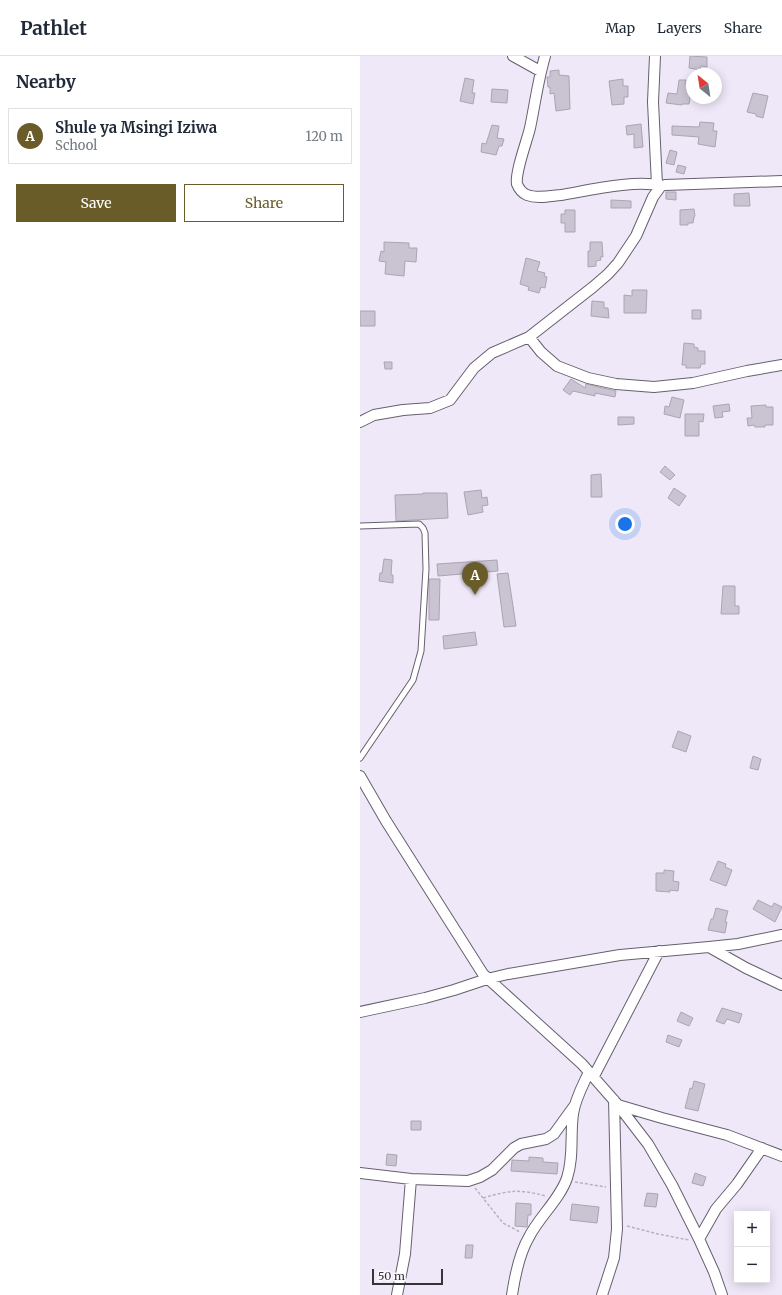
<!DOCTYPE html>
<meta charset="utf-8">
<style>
:root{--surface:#fff;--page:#f2f2f3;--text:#1f2937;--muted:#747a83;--line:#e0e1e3;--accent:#6a5c29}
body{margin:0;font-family:Merriweather,serif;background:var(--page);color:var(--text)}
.controls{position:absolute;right:12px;bottom:12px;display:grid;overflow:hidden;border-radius:0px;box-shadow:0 2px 10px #0003}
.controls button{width:36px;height:36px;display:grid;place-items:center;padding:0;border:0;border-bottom:1px solid var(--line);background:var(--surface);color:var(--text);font:20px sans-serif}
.compass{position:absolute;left:326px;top:12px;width:36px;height:36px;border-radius:50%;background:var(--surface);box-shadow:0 2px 10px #0003;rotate:330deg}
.scale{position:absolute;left:12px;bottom:10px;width:71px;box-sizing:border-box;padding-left:4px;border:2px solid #363339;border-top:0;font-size:11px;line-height:14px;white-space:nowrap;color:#363339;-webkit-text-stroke:3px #faf8fe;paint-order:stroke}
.you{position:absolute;left:265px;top:468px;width:14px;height:14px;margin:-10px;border:3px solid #fff;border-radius:50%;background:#1a73e8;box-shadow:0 0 0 6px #1a73e833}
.badge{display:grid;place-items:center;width:26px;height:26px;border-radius:50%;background:var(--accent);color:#fff;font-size:13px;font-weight:700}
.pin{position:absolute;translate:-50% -33px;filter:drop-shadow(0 1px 2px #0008)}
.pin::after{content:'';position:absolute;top:21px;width:14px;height:12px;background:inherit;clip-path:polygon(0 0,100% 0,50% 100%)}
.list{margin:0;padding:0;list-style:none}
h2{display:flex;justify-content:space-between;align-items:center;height:52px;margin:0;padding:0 16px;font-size:17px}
h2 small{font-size:13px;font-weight:400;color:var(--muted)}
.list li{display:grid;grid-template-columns:26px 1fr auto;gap:12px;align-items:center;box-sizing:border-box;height:56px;margin:0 8px 8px;padding:0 8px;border:1px solid var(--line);border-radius:0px}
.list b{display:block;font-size:15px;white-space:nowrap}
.list p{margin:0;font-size:13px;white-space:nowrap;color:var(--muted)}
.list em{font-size:13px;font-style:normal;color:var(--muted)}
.actions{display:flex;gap:8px;padding:12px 16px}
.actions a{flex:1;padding:9px 0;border:1px solid var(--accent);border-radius:0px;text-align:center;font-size:14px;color:var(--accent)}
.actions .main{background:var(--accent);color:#fff}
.map{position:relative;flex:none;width:422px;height:1239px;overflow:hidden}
header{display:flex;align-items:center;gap:24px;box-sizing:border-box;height:56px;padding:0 20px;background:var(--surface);border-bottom:1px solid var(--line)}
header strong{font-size:19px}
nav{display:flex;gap:22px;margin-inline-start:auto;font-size:14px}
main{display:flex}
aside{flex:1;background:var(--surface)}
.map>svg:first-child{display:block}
</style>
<header>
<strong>Pathlet</strong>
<nav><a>Map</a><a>Layers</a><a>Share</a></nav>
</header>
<main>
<aside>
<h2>Nearby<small></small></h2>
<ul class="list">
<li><span class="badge">A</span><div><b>Shule ya Msingi Iziwa</b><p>School</p></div><em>120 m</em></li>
</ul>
<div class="actions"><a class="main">Save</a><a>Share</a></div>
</aside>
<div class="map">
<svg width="422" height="1239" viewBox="0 0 422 1239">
<rect width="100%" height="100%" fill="#efe8f8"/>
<path fill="#c9c3d2" stroke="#aaa4b3" d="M330,0L347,1V11L341,10L340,14L329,12Z
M199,14V19L209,20L210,53L196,55L194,37L190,38V31H188L187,21H190V15Z
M105,22L114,24L112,37H115L113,48L100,45Z
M263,23V30H268V41H264V48L252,49L249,25Z
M319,24H326L325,28L332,30L329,48H322V49L306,47L308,37L317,38Z
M132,33L148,34L147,47L131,46Z
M393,37L408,40L403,62L396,60V58L387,56Z
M340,66L354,67L353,75H357L355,91L338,88L339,81L312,79V70L339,71Z
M281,68L283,91L274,92V78L267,79L266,70Z
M132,69L139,70L137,82L144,83L142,90H139L136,99L121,96L122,87L126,88Z
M310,94L317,96L314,109L306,107Z
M318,109L326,111L324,118L316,116Z
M306,136H316V144L306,143Z
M389,137L390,150H374V138Z
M251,144L271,145V152H251Z
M334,153L335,160L334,161L333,167H328V169H320V154Z
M205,154H215V176H205V167H201V158H205Z
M24,186L49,187V192H57L56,206L45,205L44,220L25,218L26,206L19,205L21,195L24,196Z
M230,186H242L243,201H240L241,204L236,205V210L228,211V195H230Z
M166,202L180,206L177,215L185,217L184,220L187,221L185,232L181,231L179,237L168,234L169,231L160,228Z
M272,234H287L286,257H264V239L272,240Z
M232,245L244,246V252H248L249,262L231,260Z
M332,254H341V263H332Z
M0,255H15V270H0Z
M324,287L334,288V291L338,292V295H345V308H341L340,312H326V309H322Z
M24,306H32V313H25Z
M211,323L225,332L226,328L256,335L255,341L235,337V340L213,335L210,339L203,334Z
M312,341L324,344L320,362L304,358L305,350L309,351Z
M369,348L370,355L362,356L363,361L355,362L353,350Z
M406,349V351H413V369H405V371H395L394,369L388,370L387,362H392L391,350Z
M325,358H344L343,366L339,365V380H325Z
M258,361H274V368L258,369Z
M305,410L315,419L310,424L300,416Z
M241,418L242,441H231V419Z
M314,432L326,440L319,450L308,442Z
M121,434L122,442L127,441L128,449L122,450L123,456L108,459L104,436Z
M63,437H87L88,462L36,465L35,439L63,438Z
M24,503L32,504L31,519H33V527L19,525L20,517H22Z
M137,504L138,515L78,520L77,508Z
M148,517L156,570L144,571L137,518Z
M69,523H80L79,564H69Z
M363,530H375V550H379V558H361Z
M115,576L117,589L84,593L83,580Z
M318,675L331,680L326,696L312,691Z
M393,700L401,703L398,714L390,712Z
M358,805L366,808L365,811L372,814L366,830L350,824Z
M304,814L314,815L313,825L319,826L318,835L310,834V836L296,835V817H304Z
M398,844L412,851L414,847L422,851L415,866L393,853Z
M356,852L368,855L365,866H367L365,877L348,874L351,863H353Z
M362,952L382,958L379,967L367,963L364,968L356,965Z
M321,956L333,962L329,970L317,965Z
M308,979L322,984L319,991L306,986Z
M334,1025L345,1028L338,1055L325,1052L330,1032L332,1033Z
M51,1065H61V1074H51Z
M27,1098L37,1099L36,1110L26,1109Z
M169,1101L183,1102V1106L198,1107L197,1118L151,1115L152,1104L169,1105Z
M335,1117L346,1121L343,1130L332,1127Z
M287,1137L298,1138L296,1151L284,1150Z
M156,1147L171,1148V1159H168L167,1171L155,1170Z
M212,1148L239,1151L237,1167L210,1164Z
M106,1189H113L112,1202H105Z"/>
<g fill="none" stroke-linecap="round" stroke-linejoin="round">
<g stroke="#66606d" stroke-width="7">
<path id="lane" d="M0,470L59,468L63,472L65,477L66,513L61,595L53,624L0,702"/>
</g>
<g stroke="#66606d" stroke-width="12">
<path id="street" d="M153,0L180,15
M185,0C178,24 175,48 170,72C167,85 155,116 157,128C159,133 162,137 167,139C177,143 190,140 201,139C226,135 277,123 301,130
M295,0L293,46L297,129
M169,281L181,296L197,310L228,322L256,328L294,331L333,327L387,315L422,309
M0,366L14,359L43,354L70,352L90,344L114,312L132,297L169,281L233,231L248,218L258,207L276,180L293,141L301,130L305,129L422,125
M0,720L26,765L123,918L222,1008L258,1049L288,1088L312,1129L339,1183L354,1216L362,1239
M349,891L386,912L422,929
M0,956L65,942L94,934L127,923L148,918L260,899L349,891L378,888L422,879
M234,1020L299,895
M258,1049L302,1062L367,1079L422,1100
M0,1117L51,1123L108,1125L120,1121L132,1114L154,1092L161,1088L186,1083L194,1078L215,1049
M339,1183L356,1153L377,1128L402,1092
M37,1239L45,1198L51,1123
M152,1239C155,1219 159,1198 169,1181C179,1161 200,1143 207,1122C214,1101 210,1079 213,1058C215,1043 223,1029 229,1016
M242,1239L254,1202L257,1173L254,1044"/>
</g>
<path stroke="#b7b1be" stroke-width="1.5" stroke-dasharray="3 2" stroke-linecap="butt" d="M215,1126L246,1131
M115,1132L143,1167L160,1176
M123,1142C151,1134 158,1133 186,1140
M267,1170L298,1178L329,1184"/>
<use href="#lane" stroke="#fff" stroke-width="5"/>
<use href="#street" stroke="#fff" stroke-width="10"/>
</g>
</svg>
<div class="controls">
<button>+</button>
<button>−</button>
</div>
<svg class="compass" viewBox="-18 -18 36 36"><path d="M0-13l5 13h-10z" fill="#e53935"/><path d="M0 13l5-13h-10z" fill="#747a83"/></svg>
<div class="scale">50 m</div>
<div class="you"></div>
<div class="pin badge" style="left:115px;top:539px">A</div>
</div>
</main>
